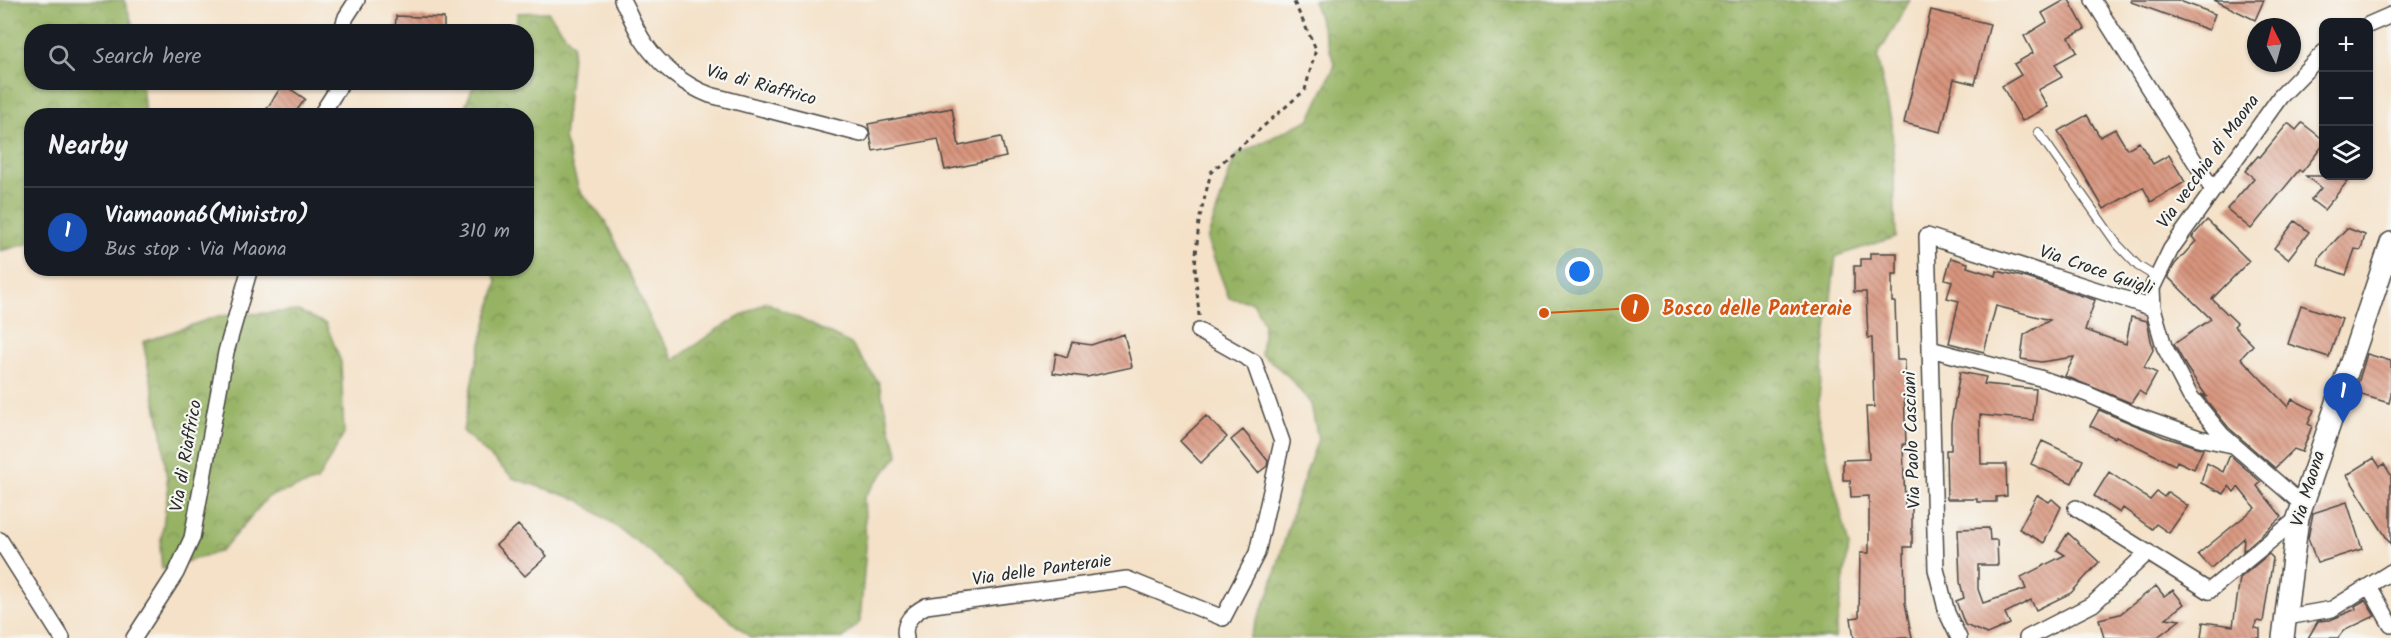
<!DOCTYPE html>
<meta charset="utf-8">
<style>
:root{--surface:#171b24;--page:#242831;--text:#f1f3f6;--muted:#9ea1a6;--line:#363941;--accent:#ea580c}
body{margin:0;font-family:Kalam,sans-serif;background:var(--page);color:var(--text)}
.controls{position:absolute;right:18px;top:18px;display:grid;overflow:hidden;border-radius:12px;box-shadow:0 2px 4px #0004}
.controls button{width:54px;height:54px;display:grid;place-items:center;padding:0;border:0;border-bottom:2px solid var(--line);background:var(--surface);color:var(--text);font:30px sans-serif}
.compass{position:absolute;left:2247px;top:18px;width:54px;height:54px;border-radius:50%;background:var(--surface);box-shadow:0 2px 4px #0004;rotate:354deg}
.you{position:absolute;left:1580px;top:272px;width:21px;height:21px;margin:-15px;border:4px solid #fff;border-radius:50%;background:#1a73e8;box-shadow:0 0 0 9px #1a73e833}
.badge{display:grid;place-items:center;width:39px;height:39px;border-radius:50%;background:var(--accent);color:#fff;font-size:20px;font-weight:700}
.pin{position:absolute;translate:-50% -50px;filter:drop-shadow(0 2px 3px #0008)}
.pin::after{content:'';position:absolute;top:32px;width:21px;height:18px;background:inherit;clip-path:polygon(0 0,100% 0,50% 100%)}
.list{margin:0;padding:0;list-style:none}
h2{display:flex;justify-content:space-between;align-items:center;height:78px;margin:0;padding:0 24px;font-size:26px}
h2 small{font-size:20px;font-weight:400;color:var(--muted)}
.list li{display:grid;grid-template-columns:39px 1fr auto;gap:18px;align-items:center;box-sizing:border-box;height:90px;padding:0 24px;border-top:2px solid var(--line)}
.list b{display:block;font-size:22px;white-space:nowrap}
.list p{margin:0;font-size:20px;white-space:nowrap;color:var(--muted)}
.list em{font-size:20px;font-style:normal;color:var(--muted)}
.icon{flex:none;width:33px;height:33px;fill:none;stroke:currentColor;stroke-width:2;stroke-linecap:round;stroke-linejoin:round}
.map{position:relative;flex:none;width:2391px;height:638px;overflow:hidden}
.search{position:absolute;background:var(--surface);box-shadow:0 2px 4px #0004;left:24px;top:24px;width:510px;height:66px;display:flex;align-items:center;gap:15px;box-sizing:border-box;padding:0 21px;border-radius:24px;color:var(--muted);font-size:22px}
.panel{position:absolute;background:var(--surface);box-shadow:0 2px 4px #0004;left:24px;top:108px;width:510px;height:168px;border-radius:24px}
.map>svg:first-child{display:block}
</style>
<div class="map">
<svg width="2391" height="638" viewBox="0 0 2391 638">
<defs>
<pattern id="forest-crowns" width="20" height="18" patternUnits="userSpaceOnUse" patternTransform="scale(1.5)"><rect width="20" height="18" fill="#96b264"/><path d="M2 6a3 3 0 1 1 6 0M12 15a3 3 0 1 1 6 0" fill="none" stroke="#7b9153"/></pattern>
<pattern id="building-back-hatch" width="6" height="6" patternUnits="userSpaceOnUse" patternTransform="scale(1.5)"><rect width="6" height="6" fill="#d8947d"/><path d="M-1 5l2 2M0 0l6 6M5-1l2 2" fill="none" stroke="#af7967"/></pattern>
</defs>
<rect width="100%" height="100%" fill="#f6f6f2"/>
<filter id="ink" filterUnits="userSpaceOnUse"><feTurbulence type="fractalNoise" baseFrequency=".0167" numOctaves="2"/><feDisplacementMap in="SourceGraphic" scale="12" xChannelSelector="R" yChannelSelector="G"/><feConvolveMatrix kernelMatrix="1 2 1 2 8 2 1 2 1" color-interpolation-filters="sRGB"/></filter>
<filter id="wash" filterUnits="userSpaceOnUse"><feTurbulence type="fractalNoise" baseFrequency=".008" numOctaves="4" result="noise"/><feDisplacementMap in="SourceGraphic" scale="24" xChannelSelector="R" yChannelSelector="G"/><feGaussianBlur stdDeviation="1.35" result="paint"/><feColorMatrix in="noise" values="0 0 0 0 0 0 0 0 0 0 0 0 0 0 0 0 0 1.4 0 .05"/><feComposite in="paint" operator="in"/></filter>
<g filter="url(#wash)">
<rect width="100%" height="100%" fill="#f4e1c7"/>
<path fill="url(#forest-crowns)" stroke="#606e48" stroke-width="1.5" d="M0,0H124L135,31L32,32V82L142,83L145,115L32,116L31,243L0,251Z
M1313,0H1910L1877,57L1892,124L1896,237L1836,256L1817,413L1849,546L1835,638H1249L1270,591L1296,501L1318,439L1311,404L1288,376L1261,354L1264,324L1253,302L1229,298L1207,240L1235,156L1310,119L1335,65Z
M548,12L573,45L564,138L579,190L606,222L654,327L674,360L718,329L766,302L851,344L879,383L890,429L899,454L864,497L866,547L860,622L843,638H751L644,547L579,500L513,478L463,431L474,371L497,282L491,269L526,268V116L462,115L472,89L480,83L526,82V32L516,31L517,13Z
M298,311L326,324L341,362L344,434L317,481L268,497L221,551L162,569L160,547L168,491L162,433L143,342L218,316Z"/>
<g id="blocks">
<path fill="url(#building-back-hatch)" d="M2065,0H2069L2085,29L2069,37L2077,52L2055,64L2062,77L2038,90L2048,107L2022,121L2002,86L2021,75L2014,64L2033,53L2024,36L2047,22L2042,13Z
M2131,0H2177L2215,14L2209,30L2131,2Z
M2214,0H2264L2255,20Z
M1931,10L1990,24L1975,84L1954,79L1941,132L1904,123Z
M396,16L444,18V32H395Z
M283,84L305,99L293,116H262Z
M952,108L959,146L1001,137L1006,157L945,170L938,139L873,151L868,124Z
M2087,115L2100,137L2115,129L2127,149L2139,142L2153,164L2169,155L2185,182L2151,202L2143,187L2104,209L2058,131Z
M2288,123L2296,130L2302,123L2324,140V144L2302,172L2299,170L2251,229L2227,209L2254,178L2245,171L2258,156L2260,157Z
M2306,176H2339L2347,182L2324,210L2311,200L2321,188Z
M2207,220L2249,261L2212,299L2237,323L2234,326L2253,345L2241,358L2288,407L2292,399L2314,410L2308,424L2312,426L2302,452L2294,449L2275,468L2229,428L2201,394L2207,397L2187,368L2174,344L2211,319L2168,277L2175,264L2196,241L2192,237Z
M2295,221L2309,232L2288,259L2274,248Z
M2347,228L2365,235L2361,250L2355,249L2346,275L2318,265L2320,257Z
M1870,253H1897V274H1892V302H1895L1897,360H1905L1906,394H1904L1906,444H1903L1905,507H1912V547H1904L1905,603L1912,638H1854L1851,618L1859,617L1860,553H1869V496L1851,497L1850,480H1843V460L1869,459L1866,407H1874L1872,338H1868L1866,292H1854V266H1861V259H1870Z
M1951,258L1968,263L1967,267L1996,276L1997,271L2027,278L2095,300L2085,330L2126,344L2131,317L2147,321L2153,350L2144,367L2157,373L2145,395L2139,391L2131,403L2065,376L2074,357L2041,362L2021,359L2024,335L2050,320L1996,306L1984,352L1949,343L1959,301L1947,298L1952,281L1945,279Z
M2301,305L2342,319L2329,357L2288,344Z
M1124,334L1132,367L1087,377L1053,373L1056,353L1067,357L1072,342L1091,345Z
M2367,354L2391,361V395L2389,403L2355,393Z
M1960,372L1986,377L1984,384L2036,389L2033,420L1980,415L1981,464H2006L2007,496L1996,497V502H1977V499H1947L1946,450H1951V423Z
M2099,410L2164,437L2203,449L2194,469L2177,461L2175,465L2116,436L2115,438L2090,426Z
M1206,416L1227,437L1201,463L1180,441Z
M1243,430L1268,461L1267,466L1258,473L1231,440Z
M2042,441L2083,460L2072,483L2031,464Z
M2230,455L2261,482L2257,486L2282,517L2243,551L2244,538L2211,568L2198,554L2255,508L2238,487L2234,492L2229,486L2224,494L2201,483L2207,463L2223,472Z
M2374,458L2380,467L2384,464L2391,475V545L2347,475Z
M2109,472L2150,500L2157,492L2164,497L2168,492L2188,506L2169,533L2156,524L2152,529L2123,508L2120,513L2094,496Z
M2037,495L2049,502L2052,499L2061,507L2044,543L2019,529Z
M2347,502L2362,549L2317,563L2308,538L2313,513Z
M518,525L547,556L525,576L496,545Z
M1989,528L1990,540H1997L1998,565H1978V589L1983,603L2026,589L2021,577L2065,555L2057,550L2068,533L2099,562L2071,593L2036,610L2031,600L2005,613L2010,624L1987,634L1965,625L1956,601L1964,598L1960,582L1958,529Z
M2269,554L2273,558L2263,622L2256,621L2255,628L2260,629V638H2201L2203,622L2233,626L2240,578Z
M2156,586L2164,596L2173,590L2184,604L2166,618L2180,620L2156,638H2104L2099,619L2120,614Z
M2365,600L2375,616L2343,631L2338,638H2308L2318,621L2330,620L2356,609L2355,606Z"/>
</g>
</g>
<g filter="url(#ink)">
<use href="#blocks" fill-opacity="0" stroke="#494642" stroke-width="1.5"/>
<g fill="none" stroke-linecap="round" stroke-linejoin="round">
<g stroke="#494642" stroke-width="10">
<path id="lane" d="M2038,132L2117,244L2138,266L2156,277"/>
</g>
<g stroke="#494642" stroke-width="18">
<path id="street" d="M622,0C630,14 635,29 644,42C660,66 684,85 710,95L861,134
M2093,0L2209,184L2215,189
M2368,25L2391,15
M341,32L346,17L357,0
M320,116L342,82
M2153,308L2152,288L2171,249L2280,97L2324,52
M1930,349L2040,378L2087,394L2137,416L2199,438L2232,445
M2076,508L2209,591L2298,518
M0,540L62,638
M2369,586L2391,625
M2287,617L2332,609L2391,572
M134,638L176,573L192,538L226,352L250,268
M906,638C902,622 913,613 926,606L1127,579L1223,618L1257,553L1282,442L1254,362L1199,331
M1959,638L1947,613L1936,569L1927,236L2153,308L2164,346L2190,396L2222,435L2302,504
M2027,638L2093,604L2148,552"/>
</g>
<g stroke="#494642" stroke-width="24">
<path id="secondary" d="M2283,638L2298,518L2391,243"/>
</g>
<path stroke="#494642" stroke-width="3" stroke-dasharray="4.5 4.5" stroke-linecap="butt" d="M1199,316L1195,266L1199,221L1211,172L1305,90L1316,49L1293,0"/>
<use href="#lane" stroke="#fff" stroke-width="8"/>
<use href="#street" stroke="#fff" stroke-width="15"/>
<use href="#secondary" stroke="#fff" stroke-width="21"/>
</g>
</g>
<g text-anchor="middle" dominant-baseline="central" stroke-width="4.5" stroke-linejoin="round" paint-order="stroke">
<g font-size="18" fill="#2b2b2b" stroke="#f6f6f2">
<text transform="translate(761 86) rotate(15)">Via di Riaffrico</text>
<text transform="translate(2209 162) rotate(-54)">Via vecchia di Maona</text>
<text transform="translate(2096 271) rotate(19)">Via Croce Guigli</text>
<text transform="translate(1913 440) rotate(-92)">Via Paolo Casciani</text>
<text transform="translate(187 456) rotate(-80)">Via di Riaffrico</text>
<text transform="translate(2309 489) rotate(-73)">Via Maona</text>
<text transform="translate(1042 571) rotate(-8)">Via delle Panteraie</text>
</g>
</g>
<path fill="none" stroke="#d5540f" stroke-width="2" d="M1544 313L1635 308"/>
<g fill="#d5540f" stroke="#f6f6f2" stroke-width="2">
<circle cx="1544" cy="313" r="6"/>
<circle cx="1635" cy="308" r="15"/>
</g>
<g font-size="18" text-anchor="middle" font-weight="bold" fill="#fff">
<text x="1635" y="314">1</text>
</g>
<g font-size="20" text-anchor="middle" font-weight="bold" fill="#d5540f" stroke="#f6f6f2" stroke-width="4.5" stroke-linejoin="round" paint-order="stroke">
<text x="1757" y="315">Bosco delle Panteraie</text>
</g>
</svg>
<div class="controls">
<button>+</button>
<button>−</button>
<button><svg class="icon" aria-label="layers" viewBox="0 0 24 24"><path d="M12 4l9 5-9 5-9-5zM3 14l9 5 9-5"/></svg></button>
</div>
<svg class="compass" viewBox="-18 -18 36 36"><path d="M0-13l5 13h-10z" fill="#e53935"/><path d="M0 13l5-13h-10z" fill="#9ea1a6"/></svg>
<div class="you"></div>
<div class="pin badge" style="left:2343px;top:423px;background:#1a4fb4">1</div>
<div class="search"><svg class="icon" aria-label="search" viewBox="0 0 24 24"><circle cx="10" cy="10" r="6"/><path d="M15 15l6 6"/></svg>Search here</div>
<section class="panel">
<h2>Nearby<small></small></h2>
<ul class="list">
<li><span class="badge" style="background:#1a4fb4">1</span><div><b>Viamaona6(Ministro)</b><p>Bus stop · Via Maona</p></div><em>310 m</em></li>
</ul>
</section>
</div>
